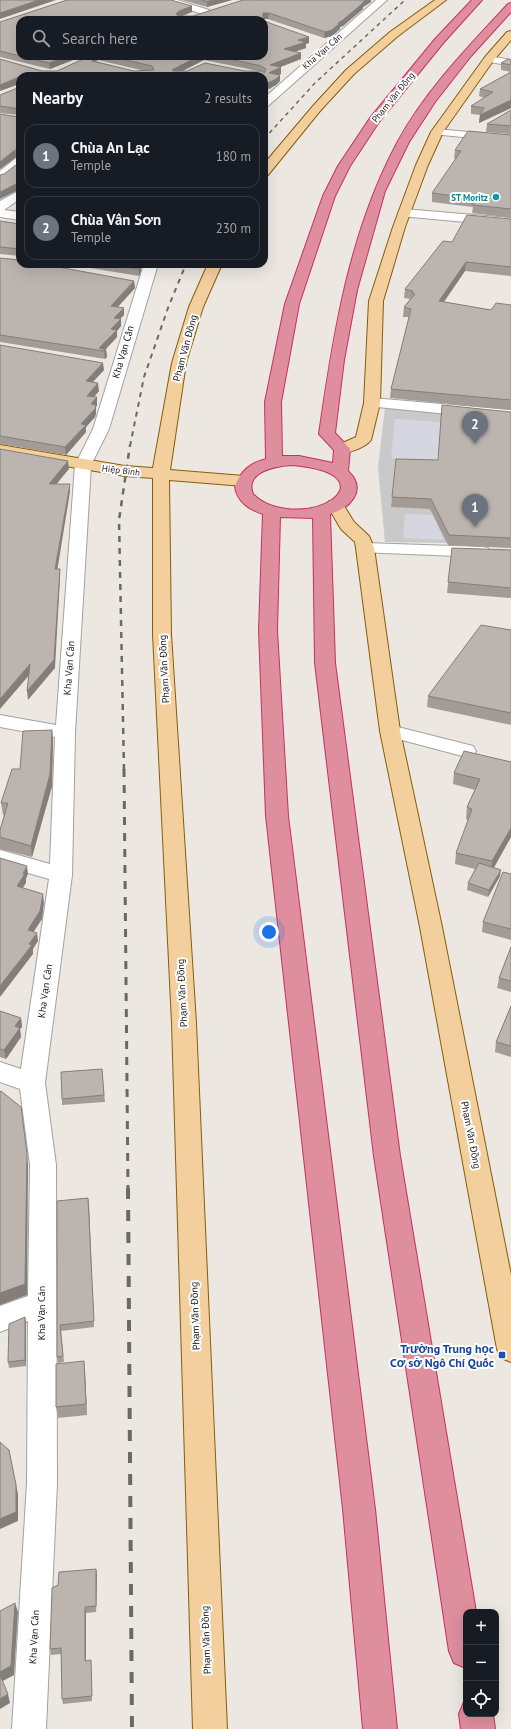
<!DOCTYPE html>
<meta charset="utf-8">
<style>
:root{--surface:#171b24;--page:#242831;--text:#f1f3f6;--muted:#9ea1a6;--line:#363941;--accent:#db2777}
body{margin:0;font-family:"PT Sans",sans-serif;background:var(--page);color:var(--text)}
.controls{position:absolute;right:12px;bottom:12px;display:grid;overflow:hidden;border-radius:8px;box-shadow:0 4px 16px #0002}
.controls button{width:36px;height:36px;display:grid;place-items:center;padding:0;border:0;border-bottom:1px solid var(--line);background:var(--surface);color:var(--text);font:20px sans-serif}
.you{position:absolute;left:269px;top:932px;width:14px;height:14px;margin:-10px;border:3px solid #fff;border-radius:50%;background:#1a73e8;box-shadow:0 0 0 6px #1a73e833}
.badge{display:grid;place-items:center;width:26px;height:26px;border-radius:50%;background:var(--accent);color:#fff;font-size:13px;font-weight:700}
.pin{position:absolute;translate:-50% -33px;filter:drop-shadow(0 1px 2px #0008)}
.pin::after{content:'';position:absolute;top:21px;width:14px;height:12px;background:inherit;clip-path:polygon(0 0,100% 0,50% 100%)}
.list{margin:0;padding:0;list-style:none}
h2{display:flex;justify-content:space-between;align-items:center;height:52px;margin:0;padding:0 16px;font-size:17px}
h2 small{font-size:13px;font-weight:400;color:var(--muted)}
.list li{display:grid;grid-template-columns:26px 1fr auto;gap:12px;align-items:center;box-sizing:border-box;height:64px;margin:0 8px 8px;padding:0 8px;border:1px solid var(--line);border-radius:12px}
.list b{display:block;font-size:15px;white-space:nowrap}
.list p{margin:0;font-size:13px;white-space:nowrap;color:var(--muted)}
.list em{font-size:13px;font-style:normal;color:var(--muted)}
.icon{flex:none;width:22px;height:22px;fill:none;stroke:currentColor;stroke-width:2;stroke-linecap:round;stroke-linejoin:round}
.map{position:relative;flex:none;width:511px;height:1729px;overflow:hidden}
.search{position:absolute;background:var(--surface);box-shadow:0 4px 16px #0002;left:16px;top:16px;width:252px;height:44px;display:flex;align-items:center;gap:10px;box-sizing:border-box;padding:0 14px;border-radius:12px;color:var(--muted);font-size:15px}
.panel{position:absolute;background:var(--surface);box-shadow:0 4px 16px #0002;left:16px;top:72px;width:252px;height:196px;border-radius:12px}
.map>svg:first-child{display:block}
</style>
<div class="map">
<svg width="511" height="1729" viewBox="0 0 511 1729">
<rect width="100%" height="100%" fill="#ece8e1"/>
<path fill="#c9c9c9" d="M385,407L511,417V544L385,542L378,467Z"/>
<path fill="#d6d6e1" d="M395,419L441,422L438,461L391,458Z
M405,514L433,515L444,540L403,538Z"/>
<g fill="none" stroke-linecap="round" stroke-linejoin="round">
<g stroke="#a2a2a2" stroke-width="2">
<path id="minor" d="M162,0H177L209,10L211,12L206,15L164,2Z
M376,0H387L268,106L264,107V98Z
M489,56L511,60V66L485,61L484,59Z
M437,129L511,136V142L433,134L431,132L433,130Z
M20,157V167L4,180L0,181V171L16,158Z
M20,190V199L4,210L20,212V220L0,217V201Z
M404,209L511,218V226L400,216L398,213L400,210Z
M144,264H158L109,429L91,465L75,733L72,875L45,1083L56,1165L57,1483L46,1729H12L27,1483L28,1321L0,1332V1306L28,1296L30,1165L20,1089L0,1082V1062L21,1069L49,879L0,865V850L50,864L55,737L0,727V715L56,725L75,465L93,429Z
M372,398L511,410V420L367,406L364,403L367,400Z
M365,543L482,547L488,548L491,552L488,556L482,557L359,552L356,548L359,544Z
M390,725L473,746L476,751L473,756L466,757L383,735L380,731L383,727Z"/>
</g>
<g stroke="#865e0c" stroke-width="2">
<path id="major" d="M435,0H446L398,36L354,74L320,111L268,175L264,176V164L313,106L346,70L390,32Z
M511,31V40L493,61L443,132L428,165L405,227L383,301L380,403L371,440C365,448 346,455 336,452L334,449L336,446L356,437L364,403L369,301L393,227L416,165L431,132L485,57L507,32Z
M208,264H222L203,307L186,363L170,470L244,476L250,478L252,481L250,484L244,486L169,480L171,634L196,1023L227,1729H193L172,1023L153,634V478L125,476L0,455V445L125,466L153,468L172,363L189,307Z
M335,500L341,501L354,522L369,536L374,548L400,731L442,927L511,1275V1362L501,1358L497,1349L420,927L380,731L356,548L355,542L341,529L327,505L329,501Z"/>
</g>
<g stroke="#c63164" stroke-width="2">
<path id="highway" d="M472,0H482L444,42L379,122L350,166L335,196L299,304L281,402L282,456H299L333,463L334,450L319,434C333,335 349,233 397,143C425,91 468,47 508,4L511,3V12L471,56L435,102L409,142L385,191L357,290L344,360L335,433L350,449L348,471C368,490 350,508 330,514L335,663L400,1156L476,1612H466V1668L454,1663L449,1651L374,1156L315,663L313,518L280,517L277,630L288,816L375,1509L397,1729H363L343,1509L266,816L259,630L263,514C250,510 236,501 235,486C241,471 250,463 266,459L265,402L285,304L323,196L338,166L370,118L436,38ZM292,465C305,466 347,471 340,491C338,495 335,498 332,500C311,514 271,513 253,494C244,471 277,466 292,465Z
M466,1701V1714H493L495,1729H461L459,1714L464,1702Z"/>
</g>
<use href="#minor" fill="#fff" fill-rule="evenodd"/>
<use href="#major" fill="#f3cf9e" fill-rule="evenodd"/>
<use href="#highway" fill="#de8e9d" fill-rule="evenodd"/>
<path stroke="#696969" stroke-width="1.5" stroke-dasharray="4 4" stroke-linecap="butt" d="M264,139L315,83L405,0"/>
<path stroke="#696969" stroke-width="2" stroke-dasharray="5 5" stroke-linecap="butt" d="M130,446L144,377L168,308L186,264"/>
<path stroke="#696969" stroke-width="2.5" stroke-dasharray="6 6" stroke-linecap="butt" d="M124,770L119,520L130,445"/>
<path stroke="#696969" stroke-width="3" stroke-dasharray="8 8" stroke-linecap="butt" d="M124,769L128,1189"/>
<path stroke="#696969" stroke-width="4" stroke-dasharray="11 11" stroke-linecap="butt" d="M128,1188L132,1729"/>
</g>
<path fill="#a29b96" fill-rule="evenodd" d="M67,0H171L192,6V12L182,16H193L243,0H371V2L363,7V9L343,26L340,27V29L332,36L324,38L268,19H263V20H20V56H83L50,69L0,57V22Z
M182,0H232L207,7Z
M309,37V43L306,44V48L295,52L301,59L280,67H281V74L278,75H280V81L276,85L265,91V94L20,76V84H19L0,91V59L42,71H57L90,56H264ZM98,60L145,71H134L95,61ZM204,60L259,71H181Z
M511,60V108L479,123L480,115L471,114V106L484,98L479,96L480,89L511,72L501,70V63Z
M20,87V115L0,113V95Z
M511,110V134L486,132L487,124Z
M0,114L19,117L20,116V157H16L0,169Z
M511,135V218L472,213L473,207L432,202V193L456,159L454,158L455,150Z
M511,219V276L465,271L444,302L491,310L511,305V410L390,398L391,389L409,317H403L404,307L410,299L404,298L405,289L452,242Z
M0,221L20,224V256L0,254Z
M0,258L134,281L135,288L118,307L124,308V315L120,319L121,326L117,331V337L106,349L107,357L105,359L0,342Z
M66,264H140L141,271L139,276Z
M0,345L104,370L93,382L99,391L94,397H97V405L96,407V413L95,417L86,427V432L66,455L0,444Z
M511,412V548L448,545L430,509L391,507L392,497L438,460Z
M452,548L511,550V598L447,593Z
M511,630V725L427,707L428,696Z
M52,730L53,741L52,786L32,857L0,849V830L4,815H3L1,803L20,769Z
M511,762V837L493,868L500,876L488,897L467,890L468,883L475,869L455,864L456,853L468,820L466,819L467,807L475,790L453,784L454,773Z
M511,874V940L482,932L483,922Z
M511,947V992L497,988L499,978Z
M511,1006V1057L495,1052L496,1042Z
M0,1011L21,1018L22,1027L20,1029L21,1037L6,1059L0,1057Z
M102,1069L105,1102L62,1105V1099Z
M88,1198L94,1327L61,1331L64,1362L58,1363L57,1357V1201Z
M25,1317L26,1323V1366L9,1368L8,1362Z
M84,1361L85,1372L87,1415L58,1418L56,1407Z
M96,1569L97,1575L96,1612L86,1613V1661L91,1660V1665L92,1701L63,1704L62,1699L61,1654L51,1655L50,1649Z"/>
<path fill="#847e7a" d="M39,0H56L0,19V13Z
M213,0H232L207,7V2Z
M366,0H371V2L363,7V9L343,26L340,27V29L332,36L324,38L325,32L338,23L362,3Z
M192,6V12L179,17L176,14L179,11Z
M263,13H269L268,19H263Z
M309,37V43L306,44V48L284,55V49L298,40Z
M301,53V59L270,71V65Z
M68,56H83L50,69L49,63Z
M93,56H98V60L92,63V57Z
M199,56H204V60L173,76L172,70Z
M281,67V74L269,79V73Z
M280,75V81L276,85L265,91V94H264V85Z
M19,77V84L0,91V85Z
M511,100V108L479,123L480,115Z
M15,150L16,157L0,169V162Z
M20,182V189L0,199V192Z
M466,262L465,271L438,310L439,301Z
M140,264L141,271L139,276V269Z
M134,281L135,288L112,313L111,306Z
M124,308V315L114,325V318Z
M121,319V326L117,331V337L104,351L99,348L111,329Z
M106,350L107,357L105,359L104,351Z
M103,363L104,370L86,389V381Z
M98,383L99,391L88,403L87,396Z
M97,397V405L96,407V413L95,417L86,427V432L66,455L65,447L81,424L91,404Z
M68,461L69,469L50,492L49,484Z
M70,484V492L56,578L55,569Z
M60,569V578L55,668L28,700L27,691Z
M30,664L31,673L0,709V699Z
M52,730L53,741L52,786L32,857L31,846Z
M511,828V837L491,873L492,861Z
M27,866L28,874L26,879V883L18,895L17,886Z
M501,870L500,876L488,897L489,890Z
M43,894L44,903L42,919L29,939L28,930Z
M37,933L38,941L33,949V954L0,997V986Z
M21,1018L22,1027L20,1029L21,1037L6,1059L4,1050L15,1026Z
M22,1118L28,1165L27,1295L0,1305V1293Z
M88,1198L89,1204L94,1327V1321Z
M25,1317L26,1323V1366L25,1360Z
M84,1361L85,1372L87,1415L86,1404Z
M9,1450L18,1494V1521L0,1529V1519Z
M96,1569L97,1575L96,1612Z
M15,1603L18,1612L14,1675L1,1682L0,1676V1672Z
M85,1607L86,1613V1666L85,1661Z
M8,1694L10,1703L0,1709V1699Z"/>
<path fill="#bcb4ae" stroke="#847e7a" d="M0,0H39L0,13Z
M67,0H171L192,6L179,11L176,14L178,16H193L243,0H366L362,3H363L343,20L338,23H340L332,30L325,32L269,13H263V20H20V56L0,51V22Z
M201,0H213L207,2Z
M264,21L309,37L298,40L306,42L284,49L301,53L270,65L281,67L269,73L280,75L276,79L264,85V76H20V78L19,77L0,85V59L42,71H57L90,56H93L92,57V61L134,71L154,70L152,66L108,56H199L172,70L174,71H187L205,63L245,71H263L264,73L266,69L261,66L216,56H264Z
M21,56H68L49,63Z
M508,59L511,60V65L501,63Z
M511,72V100L480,115L484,108L471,106L493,92L480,89Z
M20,87V109L0,106V95Z
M511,110V126L487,124Z
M0,114L19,117L20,116V150H15L0,162Z
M468,131L511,135V209L473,205L477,199L432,193L461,151L455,150Z
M20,162V185V182L0,192V175L4,174Z
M467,215L511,219V267L466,262L439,301L491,310L496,303L511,305V400L391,389L411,309L404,307L415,294L412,293L413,291L405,289L443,241L452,242Z
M0,221L20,224V252V249L0,247Z
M0,258L20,260V264H42L134,281L111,306L124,308L114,318L121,319L111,329L117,330L99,348L106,350L104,351L0,335Z
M108,264H140L139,269Z
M0,345L103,363L86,381L98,383L87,396L97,397L91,404L96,405L95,409L81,424L86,425L65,447L0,436Z
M442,405L511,412V538L449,535L431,499L392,497L396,459L438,460Z
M0,449L68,461L49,484H70L55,569H60L54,660L27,691L30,664L0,699Z
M452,548L511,550V588L448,582Z
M481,625L511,630V713L428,696Z
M52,730L50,774L31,846L0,837V830L8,803H1L12,769H20L23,731Z
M464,751L511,762V828L492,861L456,853L472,809L467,807L480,779L454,773Z
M0,858L27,866L23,874H25L17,886L43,894L40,911L28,930L37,933L29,944L32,945L0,986Z
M479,863L501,870L489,890L468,883Z
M503,872L511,874V929L483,922Z
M511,947V981L499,978Z
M511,1006V1046L496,1042Z
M0,1011L21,1018L15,1026L20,1028L4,1050L0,1049Z
M102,1069L104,1095L62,1099L61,1072Z
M1,1091L21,1107L27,1154L25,1284L0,1293V1092Z
M88,1198L94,1321L60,1325L63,1356L57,1357V1201Z
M25,1317V1360L8,1362L9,1324Z
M84,1361L86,1404L56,1407V1364Z
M0,1442L9,1450L16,1485V1512L0,1519Z
M96,1569V1606L85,1607V1661L91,1660L92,1696L62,1699L61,1648L50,1649L52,1588L58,1585L59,1572Z
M15,1603L11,1666L0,1672V1611Z
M0,1675L8,1694L0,1699Z"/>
<circle fill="#0f9aa8" stroke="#fff" stroke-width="1.5" cx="496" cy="197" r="4"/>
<rect fill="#1a4fb4" stroke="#fff" stroke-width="1.5" x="498" y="1351" width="8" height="8" rx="2"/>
<g text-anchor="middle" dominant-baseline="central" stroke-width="4" stroke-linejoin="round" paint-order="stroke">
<g font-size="9" fill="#1b1b1b" stroke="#fff">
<text transform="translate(322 51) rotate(-41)">Kha Vạn Cân</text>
<text transform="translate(393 97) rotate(-51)">Phạm Văn Đồng</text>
<text transform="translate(121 470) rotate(7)">Hiệp Bình</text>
</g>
<g font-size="9" font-weight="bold" fill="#0d838f" stroke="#fff" text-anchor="end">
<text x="488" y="197">ST Moritz</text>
</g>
<g font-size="10" fill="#1b1b1b" stroke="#fff">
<text transform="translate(185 348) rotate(-75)">Phạm Văn Đồng</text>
<text transform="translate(123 352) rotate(-74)">Kha Vạn Cân</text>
<text transform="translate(69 668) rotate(-86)">Kha Vạn Cân</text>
<text transform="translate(164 669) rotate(-93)">Phạm Văn Đồng</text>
<text transform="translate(45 991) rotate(-82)">Kha Vạn Cân</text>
<text transform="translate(182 993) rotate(-93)">Phạm Văn Đồng</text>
<text transform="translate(471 1135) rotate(79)">Phạm Văn Đồng</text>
<text transform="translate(41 1313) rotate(-90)">Kha Vạn Cân</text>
<text transform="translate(195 1316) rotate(-92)">Phạm Văn Đồng</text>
<text transform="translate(34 1637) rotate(-87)">Kha Vạn Cân</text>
<text transform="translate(206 1640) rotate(-92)">Phạm Văn Đồng</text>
</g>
<g font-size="12" font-weight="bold" fill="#164399" stroke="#fff" text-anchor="end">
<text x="494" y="1348">Trường Trung học<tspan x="494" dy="14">Cơ sở Ngô Chí Quốc</tspan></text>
</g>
</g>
</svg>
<div class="controls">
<button>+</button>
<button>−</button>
<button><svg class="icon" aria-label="locate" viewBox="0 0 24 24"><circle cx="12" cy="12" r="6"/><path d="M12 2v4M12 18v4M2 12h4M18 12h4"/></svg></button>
</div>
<div class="you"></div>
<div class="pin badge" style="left:475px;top:527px;background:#6b7280">1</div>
<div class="pin badge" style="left:475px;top:444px;background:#6b7280">2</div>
<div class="search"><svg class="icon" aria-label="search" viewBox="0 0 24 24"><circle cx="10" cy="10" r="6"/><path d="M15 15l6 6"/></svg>Search here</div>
<section class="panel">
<h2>Nearby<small>2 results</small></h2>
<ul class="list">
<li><span class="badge" style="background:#6b7280">1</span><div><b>Chùa An Lạc</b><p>Temple</p></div><em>180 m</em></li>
<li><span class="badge" style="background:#6b7280">2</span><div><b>Chùa Vân Sơn</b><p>Temple</p></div><em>230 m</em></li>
</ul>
</section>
</div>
